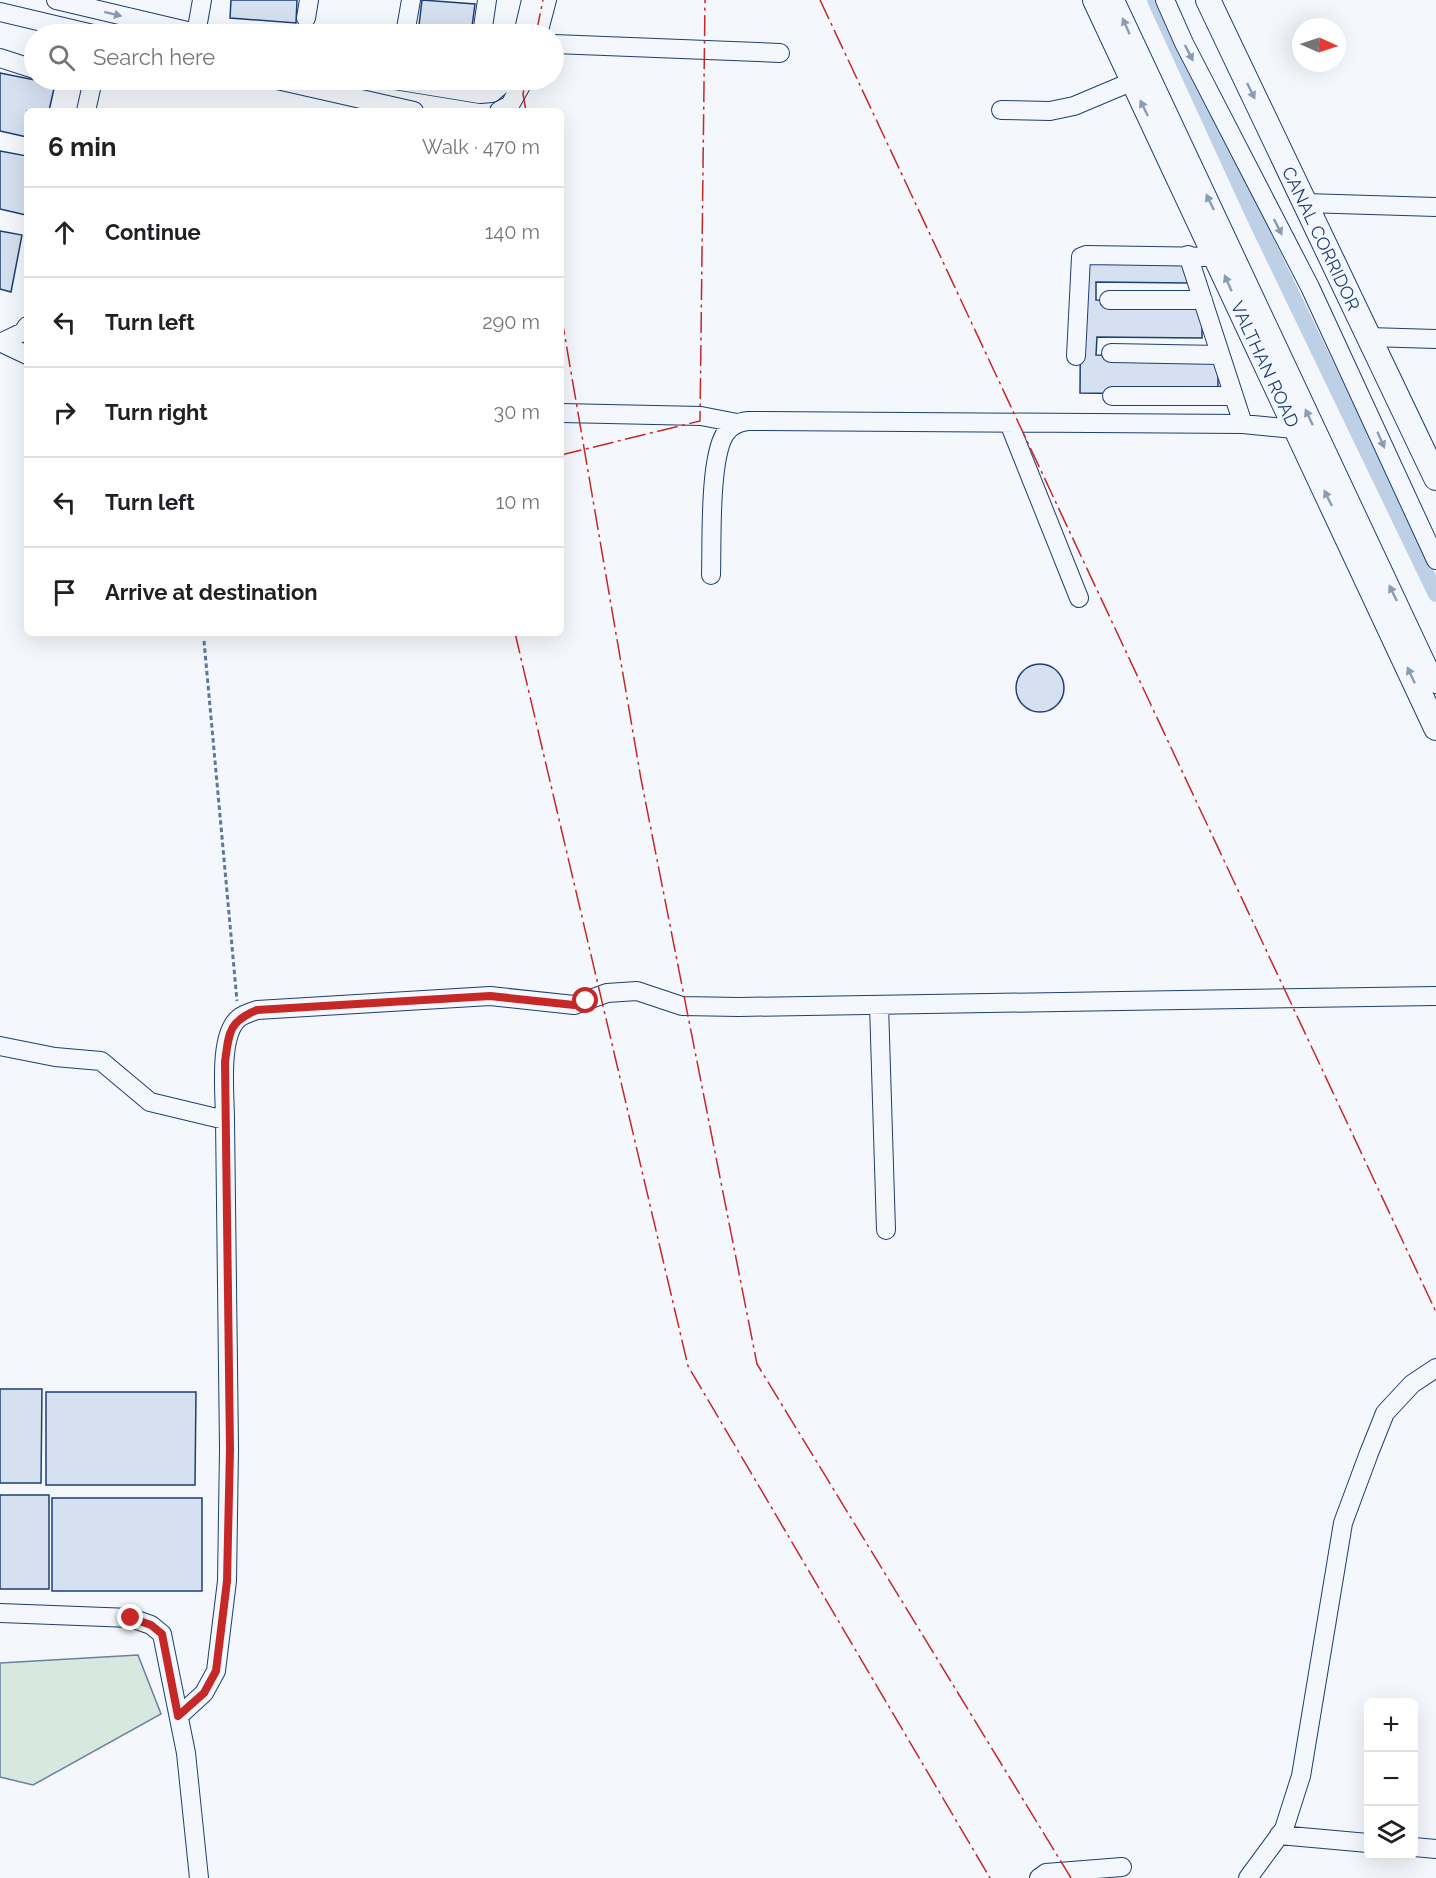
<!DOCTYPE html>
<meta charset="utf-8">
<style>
:root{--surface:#fff;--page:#f2f2f2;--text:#202124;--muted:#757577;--line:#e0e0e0}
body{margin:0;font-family:Raleway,sans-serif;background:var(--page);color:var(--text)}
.controls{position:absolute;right:18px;bottom:18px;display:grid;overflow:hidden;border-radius:9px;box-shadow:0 6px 24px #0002}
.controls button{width:54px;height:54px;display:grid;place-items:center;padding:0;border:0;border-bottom:2px solid var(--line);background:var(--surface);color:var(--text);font:30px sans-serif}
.compass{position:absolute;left:1292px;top:18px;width:54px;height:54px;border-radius:50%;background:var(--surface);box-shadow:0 6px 24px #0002;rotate:93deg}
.stop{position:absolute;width:18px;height:18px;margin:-14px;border:4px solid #c62828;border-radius:50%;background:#fff}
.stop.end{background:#c62828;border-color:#fff;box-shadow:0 2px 6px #0008}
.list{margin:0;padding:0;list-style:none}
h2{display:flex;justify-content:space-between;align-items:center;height:78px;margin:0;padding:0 24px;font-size:26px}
h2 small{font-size:20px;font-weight:400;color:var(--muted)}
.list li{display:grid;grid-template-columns:39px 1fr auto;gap:18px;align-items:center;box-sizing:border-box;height:90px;padding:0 24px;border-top:2px solid var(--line)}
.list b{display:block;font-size:22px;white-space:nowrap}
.list em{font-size:20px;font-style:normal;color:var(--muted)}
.icon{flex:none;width:33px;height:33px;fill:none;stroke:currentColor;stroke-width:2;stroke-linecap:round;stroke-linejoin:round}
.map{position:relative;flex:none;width:1436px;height:1878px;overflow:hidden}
.search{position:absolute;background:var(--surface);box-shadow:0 6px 24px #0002;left:24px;top:24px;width:540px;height:66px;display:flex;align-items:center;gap:15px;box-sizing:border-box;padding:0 21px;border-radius:33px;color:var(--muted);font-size:22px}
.panel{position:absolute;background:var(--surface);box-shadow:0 6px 24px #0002;left:24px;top:108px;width:540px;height:528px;border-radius:9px}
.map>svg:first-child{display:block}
</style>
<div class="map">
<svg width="1436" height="1878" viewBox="0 0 1436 1878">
<rect width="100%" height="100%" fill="#f4f7fb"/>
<path fill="#d7e8df" stroke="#687fa3" stroke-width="1.5" d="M138,1655L161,1714L33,1785L0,1777V1663Z"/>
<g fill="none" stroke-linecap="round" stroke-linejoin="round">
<path stroke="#bed0e5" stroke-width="16" d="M1155,0L1253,214L1436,594"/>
</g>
<path fill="#d5e0f0" stroke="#1d3f73" stroke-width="1.5" d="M231,0H297L296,23L230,18Z
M422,0L475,4L471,34H418Z
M0,73L55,84L49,111H27V137L0,131Z
M0,151L27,156L26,215L0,209Z
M0,231L22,235L11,292L0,289Z
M1081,261L1188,262V283L1096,282V300L1202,301V338L1097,337L1096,355L1218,357V395L1080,393Z
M1016 688a24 24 0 1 1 48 0a24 24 0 1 1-48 0Z
M0,1389H42L41,1483H0Z
M46,1392H196L195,1485H46Z
M0,1495H49V1589H0Z
M52,1498H202V1591H52Z"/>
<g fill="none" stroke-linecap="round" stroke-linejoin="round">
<g stroke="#1d3f73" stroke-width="20">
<path id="minor" d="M56,0L200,34
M1115,0L1436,684
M1165,0L1184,43L1310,287L1436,560
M0,12L93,34
M306,18L309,0
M196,34L202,0
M405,34L411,0
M482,34L487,0
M523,34L531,0
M538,34L547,0
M554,44L780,53
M0,58L34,69
M277,80L414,111
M394,80L480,94L492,93L507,80
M1001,110L1050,111L1074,106L1131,82
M86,111L93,80
M499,111L510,105L524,80
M1305,203L1436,207
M1188,255L1243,424
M1109,300H1203
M1369,337L1436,339
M0,343L23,332L27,326
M2,343L27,355
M1111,353L1220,355
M1076,356L1081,257L1086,255L1216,257
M1112,396H1234
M561,413L701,416L737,423
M1009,423L1079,598
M711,575C712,543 709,459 725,434C730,426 738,422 748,421L1243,424L1294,429
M879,1005L886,1230
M0,1046L55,1057L101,1061L150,1102L225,1120L229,1449L227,1581L216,1671L204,1693L179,1716
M225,1120C225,1095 218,1035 239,1018C244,1014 252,1012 257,1010L490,996L574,1005L607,993L637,991L682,1006L739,1007L1436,996
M0,1613L131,1618L151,1625L162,1634L186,1753L199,1878
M1279,1835L1368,1843
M1414,1847L1436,1849
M1039,1878L1046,1873L1122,1867
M1248,1878L1284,1829L1301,1776L1343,1523L1369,1453L1385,1413L1412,1384L1436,1368"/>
</g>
<g stroke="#1d3f73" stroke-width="26">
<g id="major">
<path id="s1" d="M1095,0L1436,728"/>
<path id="s2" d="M1208,0L1436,478"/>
</g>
</g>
<path stroke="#5e769c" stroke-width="3" stroke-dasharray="4.5 3" stroke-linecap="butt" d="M204,641L237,1001"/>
<use href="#minor" stroke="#f4f7fb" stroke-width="18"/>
<use href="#major" stroke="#f4f7fb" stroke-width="24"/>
<path stroke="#c62828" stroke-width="1.5" stroke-dasharray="21 4.5 3 4.5" stroke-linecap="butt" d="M820,0L1436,1312
M536,34L543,0
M526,111L523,94L526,80
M561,314L641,779L757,1364L1071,1878
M561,455L700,421L705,0
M515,633L688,1366L990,1878"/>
</g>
<defs><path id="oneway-solid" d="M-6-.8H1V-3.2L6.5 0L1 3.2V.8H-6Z" transform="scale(1.5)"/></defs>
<g fill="#889bb7">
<use href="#oneway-solid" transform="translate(113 14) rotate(14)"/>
<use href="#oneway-solid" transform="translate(1126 26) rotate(-114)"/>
<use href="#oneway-solid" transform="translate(1189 53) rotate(63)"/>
<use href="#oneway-solid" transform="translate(1251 91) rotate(64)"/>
<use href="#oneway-solid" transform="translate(1144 108) rotate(-116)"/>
<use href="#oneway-solid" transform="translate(1210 202) rotate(-116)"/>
<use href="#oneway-solid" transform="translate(1278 227) rotate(63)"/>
<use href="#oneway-solid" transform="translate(1228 283) rotate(-114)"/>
<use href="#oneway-solid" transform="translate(1309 417) rotate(-115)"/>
<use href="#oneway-solid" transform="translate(1381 440) rotate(66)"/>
<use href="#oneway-solid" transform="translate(1328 498) rotate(-116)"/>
<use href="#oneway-solid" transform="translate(1393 593) rotate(-116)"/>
<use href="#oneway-solid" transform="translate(1411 675) rotate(-115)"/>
</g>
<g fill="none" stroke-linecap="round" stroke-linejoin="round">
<path stroke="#c62828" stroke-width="8" d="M131,1618L151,1625L162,1634L178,1716L204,1693L216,1671L227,1581L230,1449L225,1062C229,1033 228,1022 257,1010L490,996L574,1005L586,1001"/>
</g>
<g text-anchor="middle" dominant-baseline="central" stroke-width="4.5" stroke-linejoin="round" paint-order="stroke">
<g font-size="18" fill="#1d3f73" stroke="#f4f7fb">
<text stroke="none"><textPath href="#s2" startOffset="264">CANAL CORRIDOR</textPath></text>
<text stroke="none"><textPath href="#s1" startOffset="402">VALTHAN ROAD</textPath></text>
</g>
</g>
</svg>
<div class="controls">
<button>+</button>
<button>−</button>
<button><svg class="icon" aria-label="layers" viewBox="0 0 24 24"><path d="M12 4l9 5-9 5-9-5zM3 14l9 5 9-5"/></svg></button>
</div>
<svg class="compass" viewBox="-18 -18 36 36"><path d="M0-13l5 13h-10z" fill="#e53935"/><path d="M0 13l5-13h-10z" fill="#757577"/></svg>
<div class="stop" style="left:586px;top:1001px"></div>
<div class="stop end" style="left:131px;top:1618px"></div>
<div class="search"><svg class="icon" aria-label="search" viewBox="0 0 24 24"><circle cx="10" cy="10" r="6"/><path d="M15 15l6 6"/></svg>Search here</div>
<section class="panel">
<h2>6 min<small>Walk · 470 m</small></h2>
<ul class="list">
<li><svg class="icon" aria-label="ahead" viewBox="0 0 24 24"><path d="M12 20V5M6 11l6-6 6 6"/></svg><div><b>Continue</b></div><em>140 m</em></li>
<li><svg class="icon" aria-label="left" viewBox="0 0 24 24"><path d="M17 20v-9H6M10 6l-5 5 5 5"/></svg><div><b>Turn left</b></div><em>290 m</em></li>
<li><svg class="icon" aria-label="right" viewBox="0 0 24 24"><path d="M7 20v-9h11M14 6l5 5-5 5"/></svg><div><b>Turn right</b></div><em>30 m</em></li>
<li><svg class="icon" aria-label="left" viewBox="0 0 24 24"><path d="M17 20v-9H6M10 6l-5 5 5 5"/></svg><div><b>Turn left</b></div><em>10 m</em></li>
<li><svg class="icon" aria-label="arrive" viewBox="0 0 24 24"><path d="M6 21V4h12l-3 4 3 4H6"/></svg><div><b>Arrive at destination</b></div></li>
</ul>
</section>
</div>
